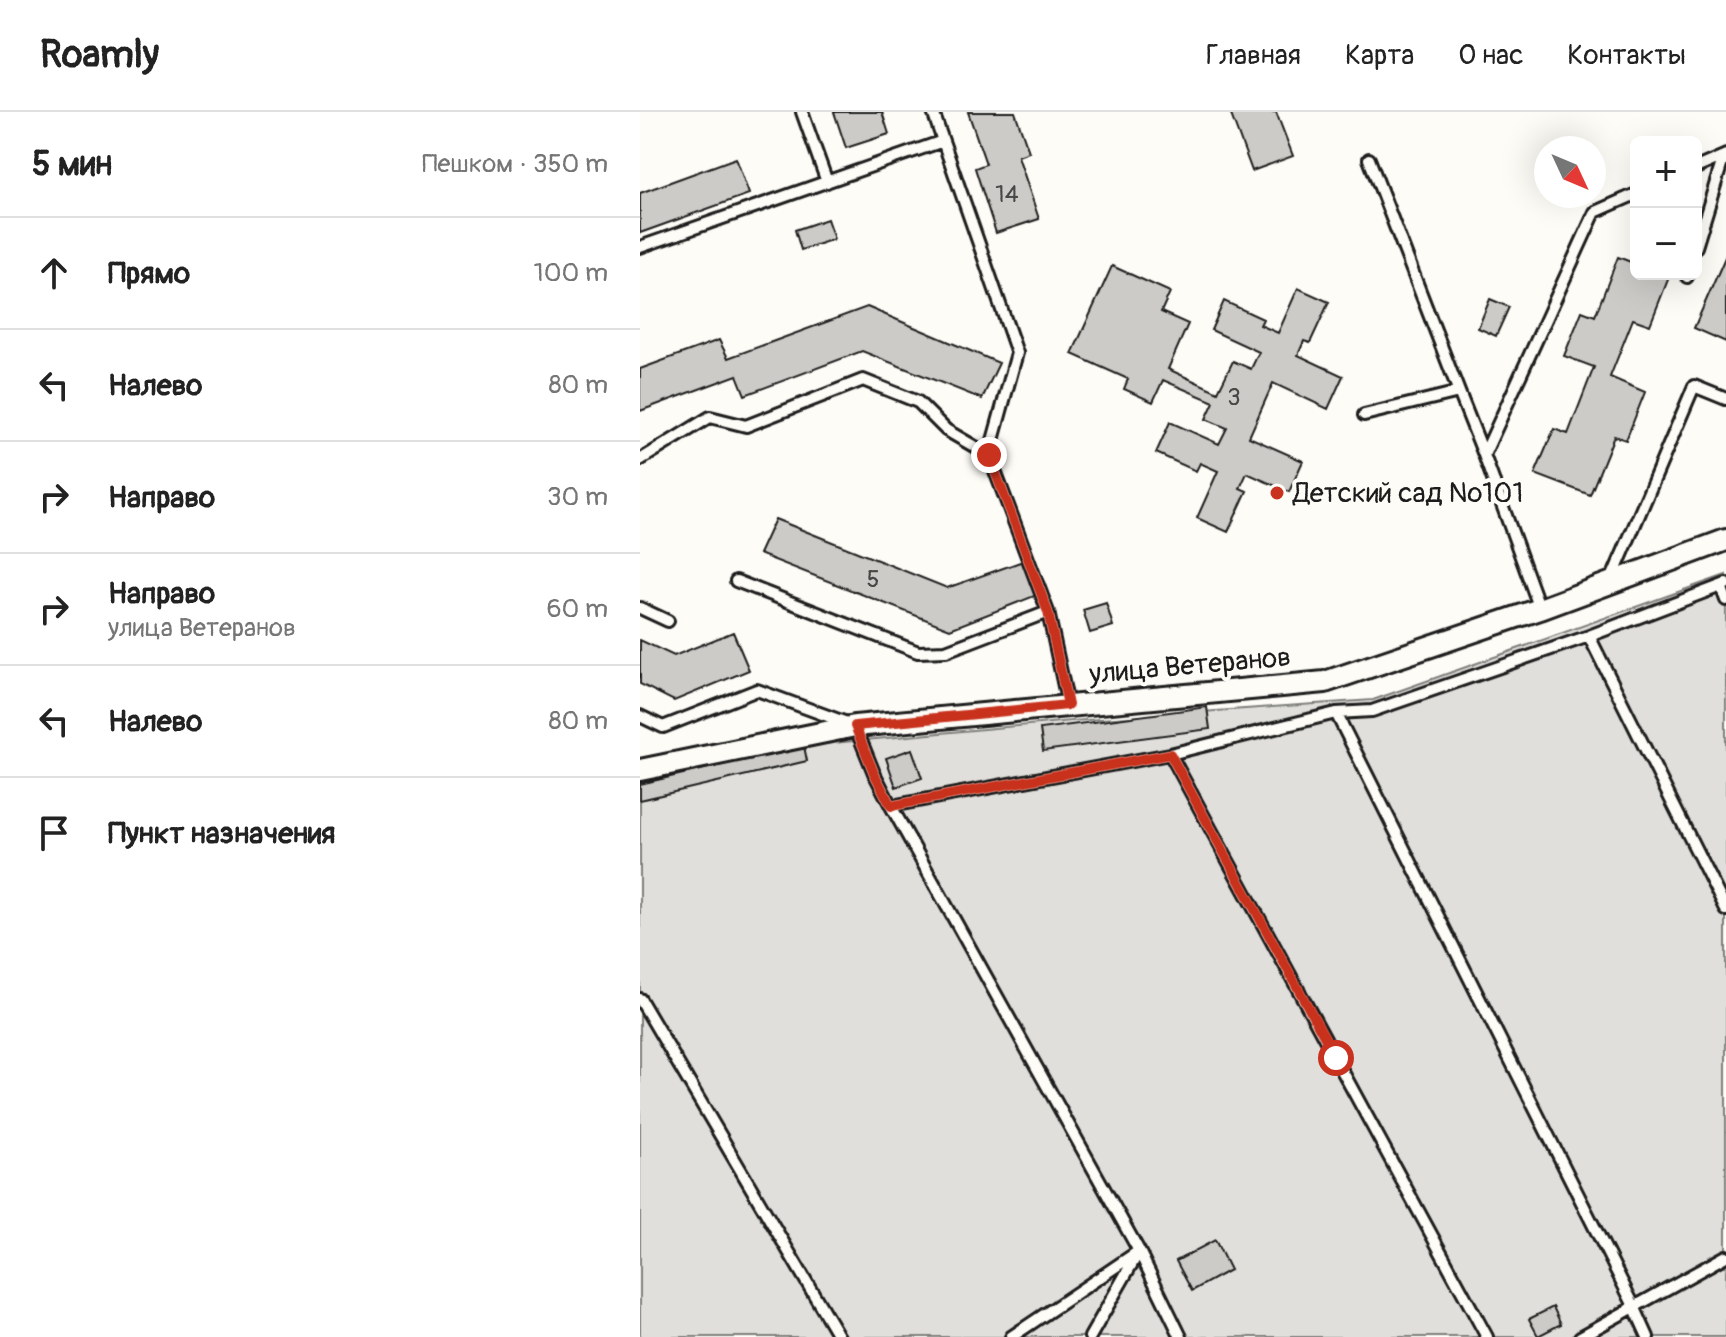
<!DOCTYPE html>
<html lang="ru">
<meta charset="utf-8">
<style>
:root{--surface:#fff;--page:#f2f2f2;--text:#222;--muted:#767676;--line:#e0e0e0}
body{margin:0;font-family:Pangolin,sans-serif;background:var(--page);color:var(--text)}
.controls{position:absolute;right:24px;top:24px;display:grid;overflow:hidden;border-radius:12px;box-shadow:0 8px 32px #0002}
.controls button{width:72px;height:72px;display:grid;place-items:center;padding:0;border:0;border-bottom:2px solid var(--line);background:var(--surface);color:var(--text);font:40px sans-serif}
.compass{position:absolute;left:894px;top:24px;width:72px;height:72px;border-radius:50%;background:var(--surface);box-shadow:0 8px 32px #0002;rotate:134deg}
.stop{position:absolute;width:24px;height:24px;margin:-18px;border:6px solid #c8321e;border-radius:50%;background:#fff}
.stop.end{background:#c8321e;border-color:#fff;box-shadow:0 2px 8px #0008}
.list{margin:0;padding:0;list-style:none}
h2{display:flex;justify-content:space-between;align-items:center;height:104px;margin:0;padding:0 32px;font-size:34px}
h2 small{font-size:26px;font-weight:400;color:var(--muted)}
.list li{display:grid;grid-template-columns:52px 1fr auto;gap:24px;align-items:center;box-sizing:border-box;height:112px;padding:0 32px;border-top:2px solid var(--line)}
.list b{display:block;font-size:30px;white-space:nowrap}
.list p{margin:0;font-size:26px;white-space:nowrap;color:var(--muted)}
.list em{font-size:26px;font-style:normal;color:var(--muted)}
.icon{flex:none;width:44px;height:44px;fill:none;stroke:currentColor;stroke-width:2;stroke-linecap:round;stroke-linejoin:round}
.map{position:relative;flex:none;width:1086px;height:1225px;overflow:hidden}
header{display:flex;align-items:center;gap:48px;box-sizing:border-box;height:112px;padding:0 40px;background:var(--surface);border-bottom:2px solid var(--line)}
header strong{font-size:38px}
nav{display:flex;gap:44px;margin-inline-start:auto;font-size:28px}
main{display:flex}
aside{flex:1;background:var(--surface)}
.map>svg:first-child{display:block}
</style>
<header>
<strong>Roamly</strong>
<nav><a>Главная</a><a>Карта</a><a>О нас</a><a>Контакты</a></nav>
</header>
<main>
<aside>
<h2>5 мин<small>Пешком · 350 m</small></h2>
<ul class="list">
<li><svg class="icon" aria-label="ahead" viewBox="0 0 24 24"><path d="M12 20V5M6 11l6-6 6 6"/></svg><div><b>Прямо</b></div><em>100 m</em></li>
<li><svg class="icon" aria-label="left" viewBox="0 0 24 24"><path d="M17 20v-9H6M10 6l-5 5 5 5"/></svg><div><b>Налево</b></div><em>80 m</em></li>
<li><svg class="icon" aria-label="right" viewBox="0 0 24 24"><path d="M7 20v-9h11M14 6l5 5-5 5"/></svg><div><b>Направо</b></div><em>30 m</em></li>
<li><svg class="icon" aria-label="right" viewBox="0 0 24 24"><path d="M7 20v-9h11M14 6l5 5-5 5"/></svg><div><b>Направо</b><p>улица Ветеранов</p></div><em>60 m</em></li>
<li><svg class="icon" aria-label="left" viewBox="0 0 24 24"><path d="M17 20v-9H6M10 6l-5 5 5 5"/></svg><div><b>Налево</b></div><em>80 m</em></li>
<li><svg class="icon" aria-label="arrive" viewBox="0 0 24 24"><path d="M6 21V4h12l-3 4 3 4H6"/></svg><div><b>Пункт назначения</b></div></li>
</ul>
</aside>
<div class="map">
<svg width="1086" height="1225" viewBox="0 0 1086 1225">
<rect width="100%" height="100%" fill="#fdfcf7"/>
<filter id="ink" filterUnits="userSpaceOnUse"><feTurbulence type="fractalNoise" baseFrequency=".0125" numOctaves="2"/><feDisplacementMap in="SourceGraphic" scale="16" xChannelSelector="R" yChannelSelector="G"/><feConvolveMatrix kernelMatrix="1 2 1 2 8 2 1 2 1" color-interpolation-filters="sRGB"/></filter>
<g filter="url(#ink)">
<path fill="#e0dfdb" stroke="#7e7e7c" stroke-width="2" d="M1086,463V1225H0V670L182,632L431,609L733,588Z"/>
<path fill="#cccbc8" stroke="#1c1c1c" stroke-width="2" d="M194,0H242L249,22L206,36Z
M328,0H375L389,40L378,44L399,107L356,121L335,56L346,52Z
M590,0H636L653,44L612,59Z
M96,46L109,82L0,121V81Z
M187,107L194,127L161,138L155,118Z
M1086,143V230L1054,216Z
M978,145L996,152V162H1022L1029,165L1010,213L993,207L970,265L1005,280L986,328L974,324L950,383L895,362L914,317L928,322L954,255L924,244L942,199L955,204Z
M472,154L530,180L521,200L548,212L528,257L578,280L593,249L611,257L619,240L571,218L584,189L623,207L620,213L638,221L658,176L689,190L670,231L664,229L658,243L703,264L688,297L633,271L609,325L663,349L649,380L607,361L600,376L607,379L588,420L557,406L578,359L560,351L556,359L516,341L530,310L579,332L587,316L566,307L574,290L523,268L513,290L484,277L488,267L432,242Z
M850,187L869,195L856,224L838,216Z
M227,195L359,251L342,287L222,239L105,283L97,263L0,299V257L79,228L88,246Z
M135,407L307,476L383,449L397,483L310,517L119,442Z
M466,491L473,514L450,521L443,498Z
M93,520L109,558L34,589L0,572V528L34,544Z
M567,595L570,617L403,639L400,617Z
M164,634L167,649L0,688V672Z
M272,637L282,666L256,675L246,646Z
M575,1128L590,1158L552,1179L536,1149Z
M913,1195L921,1212L898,1224L889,1207Z"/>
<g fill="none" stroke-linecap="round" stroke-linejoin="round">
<g stroke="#1c1c1c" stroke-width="16">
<path id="lane" d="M162,0L187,70
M293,0L303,29
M729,47L819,280
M1056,56L1086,43
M0,135L303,29L377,241L349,343L408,500L428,593
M1056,135L1084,44
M1047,165L1048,162
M724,303L819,280L844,343
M0,348L70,305L106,314L223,268L278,290L306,318L349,343
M96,469L278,540L306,539L408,500
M970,471L1054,274L1086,287
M1081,474L1086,488
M0,496L28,509
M900,497L844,343L955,100L996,82
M949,524L1086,798
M696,601L994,1194L1008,1225
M0,604L23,615L117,578L215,614L234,661L251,694L499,1139L541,1225
M530,642L847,1225
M251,694L530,642L696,601L732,599L949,524L1086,472
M0,887L199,1225
M371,1225L499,1139
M450,1225L498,1141
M940,1225L1086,1144"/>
</g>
<g stroke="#1c1c1c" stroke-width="26">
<path id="street" d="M0,658L215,614L685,570L900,497L1086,428"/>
</g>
<use href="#lane" stroke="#fdfcf7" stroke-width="10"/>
<use href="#street" stroke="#fdfcf7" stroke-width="20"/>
</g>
</g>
<g fill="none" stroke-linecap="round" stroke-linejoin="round" filter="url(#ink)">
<path stroke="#c8321e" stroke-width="10" d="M349,343L408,500L428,593L215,614L234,661L251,694L530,642L696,946"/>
</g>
<circle fill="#c8321e" stroke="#fdfcf7" stroke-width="3" cx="637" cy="381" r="8"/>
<g text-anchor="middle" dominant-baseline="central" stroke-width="8" stroke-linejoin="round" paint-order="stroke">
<g font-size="24" fill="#484847">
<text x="367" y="82">14</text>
<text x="594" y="285">3</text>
<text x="233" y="467">5</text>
</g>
<g font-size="28" fill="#1c1c1c" stroke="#fdfcf7" text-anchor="start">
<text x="653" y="381">Детский сад №101</text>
</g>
<g font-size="28" fill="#1c1c1c" stroke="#fdfcf7">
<text transform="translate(550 554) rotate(-5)">улица Ветеранов</text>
</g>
</g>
</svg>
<div class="controls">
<button>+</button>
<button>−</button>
</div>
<svg class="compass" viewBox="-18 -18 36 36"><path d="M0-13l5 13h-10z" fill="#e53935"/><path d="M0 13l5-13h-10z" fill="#767676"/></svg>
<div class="stop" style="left:696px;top:946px"></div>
<div class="stop end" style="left:349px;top:343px"></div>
</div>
</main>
